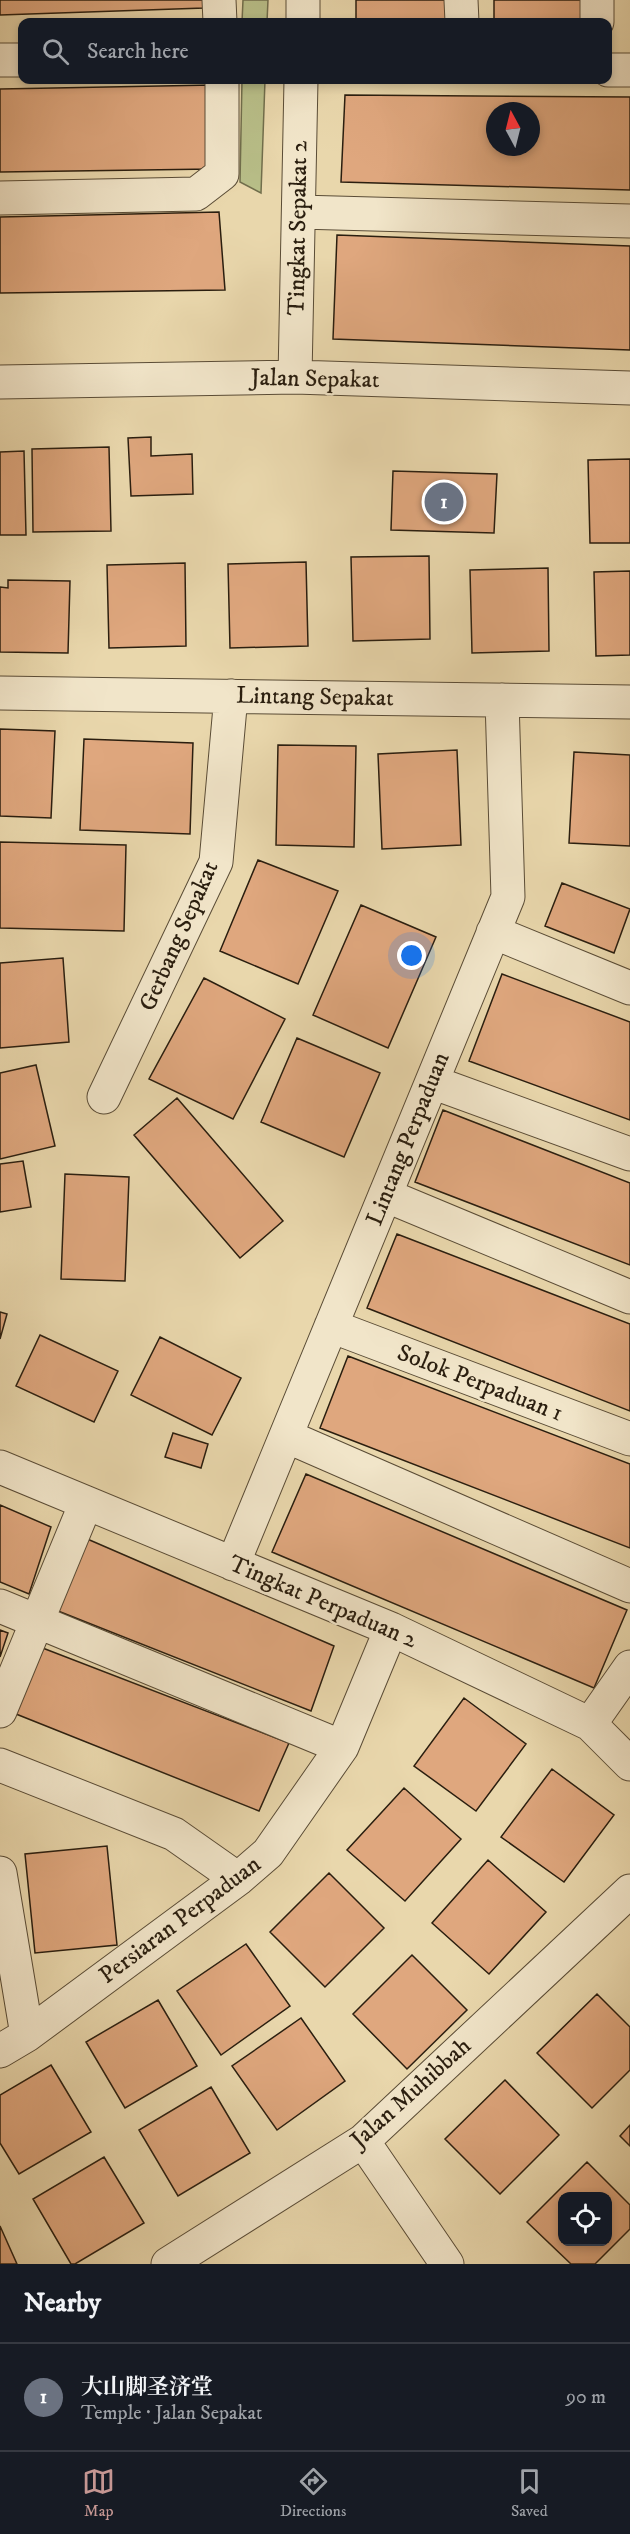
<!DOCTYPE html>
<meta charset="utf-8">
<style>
:root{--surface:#171b24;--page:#20242c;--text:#f1f3f6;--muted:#9ea1a6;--line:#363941;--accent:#c59692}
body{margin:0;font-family:"IM FELL DW Pica","Noto Serif SC",serif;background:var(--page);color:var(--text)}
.controls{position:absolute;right:18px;bottom:18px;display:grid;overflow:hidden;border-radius:12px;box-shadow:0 3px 9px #0003}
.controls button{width:54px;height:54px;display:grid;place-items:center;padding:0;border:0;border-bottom:2px solid var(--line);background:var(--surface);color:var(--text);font:30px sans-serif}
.compass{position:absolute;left:486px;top:102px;width:54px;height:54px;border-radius:50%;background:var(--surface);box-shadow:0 3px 9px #0003;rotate:353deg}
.you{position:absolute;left:412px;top:956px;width:21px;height:21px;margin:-15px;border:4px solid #fff;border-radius:50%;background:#1a73e8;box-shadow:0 0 0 9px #1a73e833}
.badge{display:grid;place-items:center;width:39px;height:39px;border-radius:50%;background:var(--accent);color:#fff;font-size:20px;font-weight:700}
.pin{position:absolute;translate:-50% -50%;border:3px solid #fff;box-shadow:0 2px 6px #0006}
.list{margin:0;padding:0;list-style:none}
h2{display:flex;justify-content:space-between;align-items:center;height:78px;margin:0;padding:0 24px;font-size:26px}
h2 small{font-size:20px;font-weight:400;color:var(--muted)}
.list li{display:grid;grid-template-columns:39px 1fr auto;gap:18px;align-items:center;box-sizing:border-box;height:108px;padding:0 24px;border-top:2px solid var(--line)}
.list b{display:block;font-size:22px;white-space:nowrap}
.list p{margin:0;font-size:20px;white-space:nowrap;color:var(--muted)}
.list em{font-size:20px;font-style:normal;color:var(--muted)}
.icon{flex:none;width:33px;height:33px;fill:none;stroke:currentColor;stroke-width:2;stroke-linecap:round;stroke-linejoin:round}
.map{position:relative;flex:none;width:630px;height:2264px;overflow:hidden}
.search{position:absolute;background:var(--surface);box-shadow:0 3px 9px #0003;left:18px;right:18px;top:18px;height:66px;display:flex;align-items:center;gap:15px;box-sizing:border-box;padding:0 21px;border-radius:12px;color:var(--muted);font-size:22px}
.sheet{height:186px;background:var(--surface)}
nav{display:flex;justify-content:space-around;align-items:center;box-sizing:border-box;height:84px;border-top:2px solid var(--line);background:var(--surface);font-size:16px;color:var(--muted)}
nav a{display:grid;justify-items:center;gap:3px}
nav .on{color:var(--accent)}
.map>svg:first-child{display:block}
</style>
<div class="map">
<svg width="630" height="2264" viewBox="0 0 630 2264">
<rect width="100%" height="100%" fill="#e9d7ac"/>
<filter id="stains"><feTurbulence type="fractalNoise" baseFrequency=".00333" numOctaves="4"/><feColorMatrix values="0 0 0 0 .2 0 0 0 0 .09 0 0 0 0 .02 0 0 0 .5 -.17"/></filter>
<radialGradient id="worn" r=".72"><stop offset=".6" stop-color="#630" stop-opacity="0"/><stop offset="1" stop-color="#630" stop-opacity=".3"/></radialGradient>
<path fill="#b8be88" stroke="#716e4c" stroke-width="1.5" d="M243,0H268L267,22H242Z
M242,80H265L261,193L240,182Z"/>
<path fill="#dfa77e" stroke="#2a1e0f" stroke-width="1.5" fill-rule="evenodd" d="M0,0H203L204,8L0,15Z
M356,0H450L451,22L356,19Z
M494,0H588V22H494Z
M213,85V169L0,172V89Z
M345,95L630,97V190L341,182ZM495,111H531V147H495Z
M219,212L225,290L0,293V217Z
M337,235L630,246V350L333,339Z
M151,437V456L192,454L193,494L131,496L128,438Z
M109,447L111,531L33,532L32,449Z
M24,451L26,535H0V452Z
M630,459V543H590L588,460Z
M393,471L497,474L494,533L391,530Z
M429,556L430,639L353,641L351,557Z
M306,562L308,646L230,648L228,564Z
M185,563L186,646L109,648L107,565Z
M548,568L549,651L472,653L470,570Z
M630,571V655L596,656L594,572Z
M8,580L70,581L68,653L0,652V587L8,588Z
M0,729L55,731L51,818L0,816Z
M84,739L193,743L190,834L80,830Z
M278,745L356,746L354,847L276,845Z
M457,750L461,845L382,849L378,754Z
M574,752L630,755V846L569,843Z
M0,842L126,845L124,931L0,928Z
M258,860L338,891L298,984L220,951Z
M562,883L630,909L614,953L545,926Z
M361,905L436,937L388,1048L313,1015Z
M63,958L69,1042L0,1048V963Z
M502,974L630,1022V1120L469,1061Z
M204,978L285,1019L233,1119L149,1079Z
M297,1038L380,1073L344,1157L261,1122Z
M36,1065L55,1146L0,1159V1073Z
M177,1098L283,1221L240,1258L134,1135Z
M443,1110L630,1183V1265L415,1182Z
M23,1161L31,1207L0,1212V1164Z
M65,1174L129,1177L125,1281L61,1279Z
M397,1234L630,1324V1411L367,1308Z
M0,1312L7,1314L0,1339Z
M40,1335L118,1371L94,1422L16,1386Z
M160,1337L241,1378L212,1435L131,1395Z
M348,1356L630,1464V1548L320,1428Z
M173,1433L208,1444L201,1468L165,1457Z
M306,1474L627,1610L594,1688L272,1552Z
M0,1505L51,1527L29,1594L0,1582Z
M85,1538L334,1646L311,1711L58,1611Z
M0,1630L8,1633L0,1657Z
M40,1647L289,1743L259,1811L16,1714Z
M464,1698L526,1744L476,1811L414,1766Z
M552,1769L614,1815L564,1882L501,1837Z
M404,1788L461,1839L405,1901L347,1850Z
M107,1846L117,1945L35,1953L25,1854Z
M488,1860L546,1912L489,1974L432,1923Z
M329,1873L384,1928L325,1987L270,1932Z
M246,1944L290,2006L221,2055L177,1991Z
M412,1955L467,2010L407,2069L353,2014Z
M597,1994L630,2027V2070L592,2108L537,2053Z
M158,2000L197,2066L125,2108L86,2042Z
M301,2018L345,2081L277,2130L232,2066Z
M51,2065L91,2132L19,2174L0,2143V2095Z
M505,2080L559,2135L500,2194L445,2139Z
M211,2087L250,2153L178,2196L139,2130Z
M630,2125V2146L620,2136Z
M104,2157L144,2223L75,2264H71L33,2199Z
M587,2162L630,2205V2229L595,2264H571L527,2222ZM562,2196H608V2242H562Z
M0,2226L17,2264H0Z"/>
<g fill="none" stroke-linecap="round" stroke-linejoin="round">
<g stroke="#5a4c36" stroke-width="35">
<path id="minor" d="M219,0L220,22
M461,0L462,22
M303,22V0
M597,22V0
M0,60H22
M608,70H630
M0,198L196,194L222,174V80
M299,212L630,221
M295,377L301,80
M0,382L295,377L630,388
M0,693L630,702
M493,932L630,988
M432,1082L630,1154
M104,1097L216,862L231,696
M385,1195L630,1297
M331,1326L630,1439
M286,1436L630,1586
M0,1467L391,1629L590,1724L630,1764
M233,1564L508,897L502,700
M0,1606L342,1747
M0,1711L86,1503
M590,1724L630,1667
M0,1765L174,1834L238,1879
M0,1873L27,2035
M0,2051L27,2035L238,1879L268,1853L342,1747L391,1629
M363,2141L447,2264
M168,2264L363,2141L630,1891"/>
</g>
<use href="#minor" stroke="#f1e5c9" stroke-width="33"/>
</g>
<g text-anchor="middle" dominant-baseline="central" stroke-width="5" stroke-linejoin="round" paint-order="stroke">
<g font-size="24" fill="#2a1e0f" stroke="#f1e5c9">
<text transform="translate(298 228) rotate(-89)">Tingkat Sepakat 2</text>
<text transform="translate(315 379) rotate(1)">Jalan Sepakat</text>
<text transform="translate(315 697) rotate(1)">Lintang Sepakat</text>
<text transform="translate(179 936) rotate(-66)">Gerbang Sepakat</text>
<text transform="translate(408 1139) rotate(-68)">Lintang Perpaduan</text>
<text transform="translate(480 1383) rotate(21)">Solok Perpaduan 1</text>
<text transform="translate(323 1602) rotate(23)">Tingkat Perpaduan 2</text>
<text transform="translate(180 1920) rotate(-37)">Persiaran Perpaduan</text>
<text transform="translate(411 2093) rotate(-42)">Jalan Muhibbah</text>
</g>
</g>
<rect width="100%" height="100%" filter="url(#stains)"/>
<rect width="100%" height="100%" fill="url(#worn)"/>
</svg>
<div class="controls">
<button><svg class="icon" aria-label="locate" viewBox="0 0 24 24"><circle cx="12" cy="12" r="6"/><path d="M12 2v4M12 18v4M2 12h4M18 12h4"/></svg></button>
</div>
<svg class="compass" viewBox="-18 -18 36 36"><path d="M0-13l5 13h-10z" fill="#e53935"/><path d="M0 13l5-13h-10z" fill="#9ea1a6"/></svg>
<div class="you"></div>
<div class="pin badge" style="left:444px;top:502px;background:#6b7280">1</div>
<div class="search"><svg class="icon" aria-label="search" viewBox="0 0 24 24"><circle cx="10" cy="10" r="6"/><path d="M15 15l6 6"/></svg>Search here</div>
</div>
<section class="sheet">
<h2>Nearby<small></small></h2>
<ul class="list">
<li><span class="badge" style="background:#6b7280">1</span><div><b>大山脚圣济堂</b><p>Temple · Jalan Sepakat</p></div><em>90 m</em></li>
</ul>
</section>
<nav>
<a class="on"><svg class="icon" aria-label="map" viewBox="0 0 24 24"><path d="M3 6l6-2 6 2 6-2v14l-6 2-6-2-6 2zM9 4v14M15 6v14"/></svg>Map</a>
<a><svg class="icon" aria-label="directions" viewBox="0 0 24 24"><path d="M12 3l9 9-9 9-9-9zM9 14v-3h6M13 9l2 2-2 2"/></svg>Directions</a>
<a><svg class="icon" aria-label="saved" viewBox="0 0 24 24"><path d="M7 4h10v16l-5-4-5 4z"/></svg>Saved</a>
</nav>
